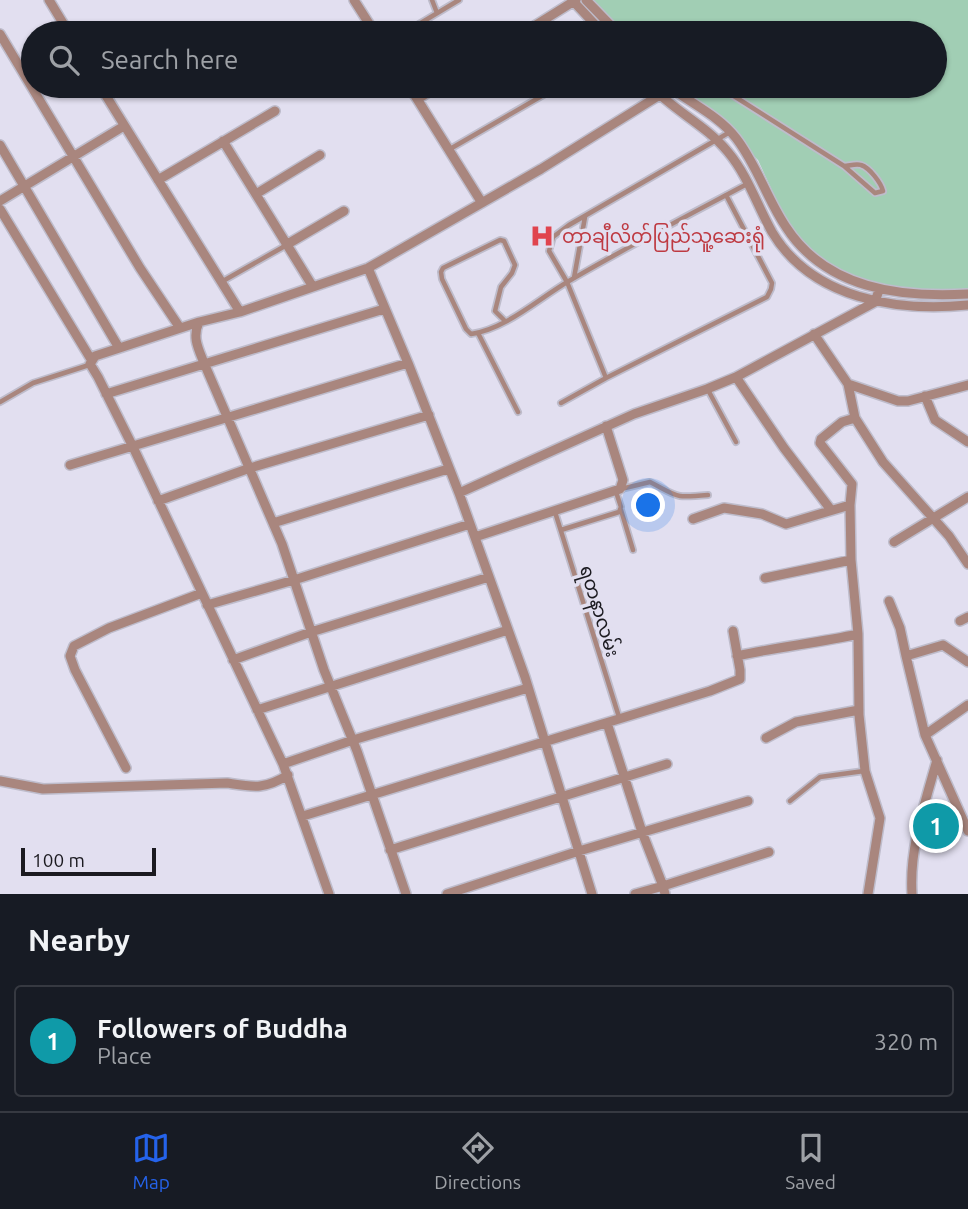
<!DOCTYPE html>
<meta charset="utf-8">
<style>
:root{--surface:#171b24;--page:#20242c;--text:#f1f3f6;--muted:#9ea1a6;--line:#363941;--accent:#2563eb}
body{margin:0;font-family:Ubuntu,"Noto Sans Myanmar",sans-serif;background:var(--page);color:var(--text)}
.scale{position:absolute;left:21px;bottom:18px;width:135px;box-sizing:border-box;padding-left:7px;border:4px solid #1b1a20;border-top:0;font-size:19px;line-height:24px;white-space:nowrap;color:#1b1a20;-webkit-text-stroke:5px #e2dff0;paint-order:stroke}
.you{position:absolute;left:649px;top:506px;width:24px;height:24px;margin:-18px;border:5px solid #fff;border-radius:50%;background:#1a73e8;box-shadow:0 0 0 10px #1a73e833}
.badge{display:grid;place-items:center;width:46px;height:46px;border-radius:50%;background:var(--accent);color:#fff;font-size:23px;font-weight:700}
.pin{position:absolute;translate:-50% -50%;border:4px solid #fff;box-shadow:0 2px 7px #0006}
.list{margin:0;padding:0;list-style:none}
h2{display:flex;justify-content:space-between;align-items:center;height:91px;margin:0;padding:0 28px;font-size:30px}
h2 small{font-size:23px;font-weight:400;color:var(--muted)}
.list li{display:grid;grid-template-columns:46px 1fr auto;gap:21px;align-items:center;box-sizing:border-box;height:112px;margin:0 14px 14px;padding:0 14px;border:2px solid var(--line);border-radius:7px}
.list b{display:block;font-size:26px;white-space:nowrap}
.list p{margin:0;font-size:23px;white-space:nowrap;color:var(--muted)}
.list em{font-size:23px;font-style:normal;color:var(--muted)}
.icon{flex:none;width:38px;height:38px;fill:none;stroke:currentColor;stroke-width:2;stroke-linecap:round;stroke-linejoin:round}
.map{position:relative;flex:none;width:968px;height:894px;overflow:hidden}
.search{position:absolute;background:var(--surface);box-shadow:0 2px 5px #0004;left:21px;right:21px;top:21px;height:77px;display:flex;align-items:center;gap:18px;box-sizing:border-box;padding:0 24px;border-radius:38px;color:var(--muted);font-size:26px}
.sheet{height:217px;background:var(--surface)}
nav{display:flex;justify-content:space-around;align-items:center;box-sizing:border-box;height:98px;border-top:2px solid var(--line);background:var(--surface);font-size:19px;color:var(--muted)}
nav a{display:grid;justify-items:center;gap:4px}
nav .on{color:var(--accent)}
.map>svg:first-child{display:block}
</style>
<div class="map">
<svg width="968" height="894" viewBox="0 0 968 894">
<rect width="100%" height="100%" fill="#e2dff0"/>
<path fill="#a1ceb4" d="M590,0H968V294L866,286L819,264L793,236L758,160L721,125L671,86H935V33H620Z"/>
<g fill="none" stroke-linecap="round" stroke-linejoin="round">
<g stroke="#bebccb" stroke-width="8">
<path id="lane" d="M432,0L437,13
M404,33L459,0
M718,86L844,166L875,193L883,191C881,183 870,168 861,165C856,163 849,166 844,166
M450,149L559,86
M574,278L585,217
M223,281L285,246
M505,321L495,311L501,287L512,273L515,265L504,241L500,240L443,268L441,272L442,279L466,329L471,334C506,329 538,299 569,281C627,247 687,216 747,184
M478,333L518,412
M606,378L567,282L549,251L553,237L569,225L730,132
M708,390L736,442
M0,402L33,383L89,365
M561,403L606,378L767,297L771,289L772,283L726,195
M621,489L650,482C679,497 673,498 708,495
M621,510L633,550
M555,512L619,717
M561,530L619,512L621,507L616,492
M790,801L820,777L864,771"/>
</g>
<g stroke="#bebccb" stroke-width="12">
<path id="street" d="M49,0L69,33
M354,0L375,33
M572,0L603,33
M586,0L618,33
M523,33L576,0
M0,34L140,268L180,328
M100,86L240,312
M409,86L482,203
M651,86C674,111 706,125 728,152C748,176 757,205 772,232C812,299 897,312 968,305
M669,86C691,104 718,115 736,138C757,165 767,199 786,227C826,289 901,298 968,294
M418,99L438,86
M223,141L313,287
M0,145L119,348
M158,180L275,111
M256,194L320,155
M0,201L124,126
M0,209L92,361
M286,245L344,211
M199,322L95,356L90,364L98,377L133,447L283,764L329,894
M814,334L848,384L855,418L883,462L949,536L968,564
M408,363L459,493
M848,384L898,401H908L968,385
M106,394L384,309
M925,396L935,420L968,442
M70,465L408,363L368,268
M158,501L250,468L429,415
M831,510L784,448L736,377L875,302L879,290
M693,519L724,508L762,514L786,524L850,505
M273,523L448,469
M475,537L620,489L623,480L606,426
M894,542L968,497
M765,578L851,560
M889,601L900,628L906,656
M207,605L294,580L470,524
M960,621L968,617
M858,634L859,715L865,771L880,818L868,894
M737,656C777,647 818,643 858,634L851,560L850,505L852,484L820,443L821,439L842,422L855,418
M233,660L311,632L489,577
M968,705L925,735L968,831
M257,710L508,630
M607,723L642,832L663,886L635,894
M925,735L906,656L943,645L968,662
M766,738L796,722L859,710
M283,764L353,740L528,688
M126,768L75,670L70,656L74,646L109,628L202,593
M0,781L43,789L227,783C253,787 264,790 288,775
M303,816L710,691L740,679V670L733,631
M390,850L667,764
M406,894L357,751L324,670L282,544L204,363C198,348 192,337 199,322L240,312L368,268L541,169L671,88
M447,894L579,851L748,801
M592,894L525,677L459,493L634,414L707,389L736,377
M665,894L663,886L769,852
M912,894C909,849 925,803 937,760"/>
</g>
<use href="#lane" stroke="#a9867e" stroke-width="4.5"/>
<use href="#street" stroke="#a9867e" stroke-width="9"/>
</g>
<defs>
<g id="hospital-bare" transform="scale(1.89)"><path d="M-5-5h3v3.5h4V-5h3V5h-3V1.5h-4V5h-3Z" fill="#e0444e" stroke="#e2dff0" stroke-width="2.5" paint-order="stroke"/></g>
</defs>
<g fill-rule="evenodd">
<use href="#hospital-bare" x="542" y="236"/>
</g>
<g text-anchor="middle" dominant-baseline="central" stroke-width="7" stroke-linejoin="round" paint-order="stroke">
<g font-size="19" fill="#be3a42" stroke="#e2dff0" text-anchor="start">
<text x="562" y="236">တာချီလိတ်ပြည်သူ့ဆေးရုံ</text>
</g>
<g font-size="19" fill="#1b1a20" stroke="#e2dff0">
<text transform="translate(600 611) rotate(73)">ရတနာလမ်း</text>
</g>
</g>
</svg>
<div class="scale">100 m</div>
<div class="you"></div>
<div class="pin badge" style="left:936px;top:826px;background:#0f9aa8">1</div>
<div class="search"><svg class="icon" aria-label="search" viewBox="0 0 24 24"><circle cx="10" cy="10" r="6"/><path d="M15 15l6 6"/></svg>Search here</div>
</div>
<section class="sheet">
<h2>Nearby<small></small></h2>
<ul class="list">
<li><span class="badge" style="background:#0f9aa8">1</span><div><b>Followers of Buddha</b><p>Place</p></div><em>320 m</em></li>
</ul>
</section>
<nav>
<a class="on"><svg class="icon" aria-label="map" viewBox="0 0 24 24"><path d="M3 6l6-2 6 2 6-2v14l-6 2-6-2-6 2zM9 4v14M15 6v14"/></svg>Map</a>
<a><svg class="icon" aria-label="directions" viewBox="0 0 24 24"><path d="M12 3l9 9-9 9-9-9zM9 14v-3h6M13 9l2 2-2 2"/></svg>Directions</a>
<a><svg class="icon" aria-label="saved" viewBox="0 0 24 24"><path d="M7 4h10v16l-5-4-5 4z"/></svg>Saved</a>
</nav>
